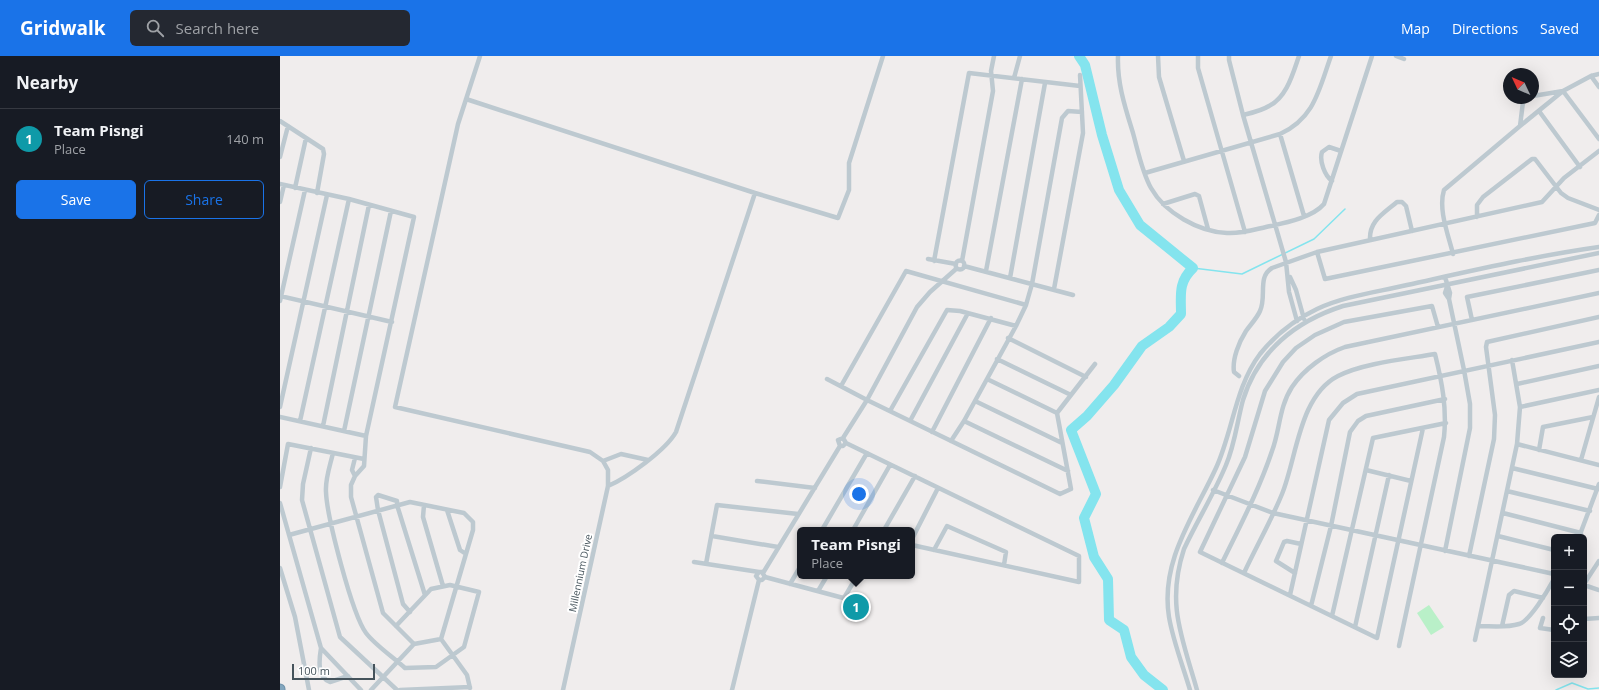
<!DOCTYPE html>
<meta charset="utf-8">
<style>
:root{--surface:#171b24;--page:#242831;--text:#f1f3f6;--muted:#9ea1a6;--line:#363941;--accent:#1a73e8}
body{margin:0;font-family:"Open Sans",sans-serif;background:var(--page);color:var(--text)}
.controls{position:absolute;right:12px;bottom:12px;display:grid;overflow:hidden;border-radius:6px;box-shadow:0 4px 16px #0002}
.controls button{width:36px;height:36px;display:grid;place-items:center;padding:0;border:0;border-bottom:1px solid var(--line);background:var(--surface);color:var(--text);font:20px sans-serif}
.compass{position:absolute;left:1223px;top:12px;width:36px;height:36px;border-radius:50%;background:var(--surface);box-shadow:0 4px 16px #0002;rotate:314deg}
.scale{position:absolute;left:12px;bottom:10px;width:83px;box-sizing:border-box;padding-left:4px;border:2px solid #45535b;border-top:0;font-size:11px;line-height:14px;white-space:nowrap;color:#45535b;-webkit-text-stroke:3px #fff;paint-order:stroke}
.you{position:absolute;left:579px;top:438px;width:14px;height:14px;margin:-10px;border:3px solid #fff;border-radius:50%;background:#1a73e8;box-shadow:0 0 0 6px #1a73e833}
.badge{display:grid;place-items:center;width:26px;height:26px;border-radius:50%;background:var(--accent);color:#fff;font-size:13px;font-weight:700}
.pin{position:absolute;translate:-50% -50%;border:2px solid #fff;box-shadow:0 1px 4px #0006}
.popup{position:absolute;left:517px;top:471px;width:118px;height:52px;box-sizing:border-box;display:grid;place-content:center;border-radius:6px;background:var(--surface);filter:drop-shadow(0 1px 3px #0005);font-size:13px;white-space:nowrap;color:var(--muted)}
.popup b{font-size:15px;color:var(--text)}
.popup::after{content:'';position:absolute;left:50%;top:100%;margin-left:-8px;border:8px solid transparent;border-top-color:var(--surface)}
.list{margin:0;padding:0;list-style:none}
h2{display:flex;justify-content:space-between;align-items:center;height:52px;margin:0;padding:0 16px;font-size:17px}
h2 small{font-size:13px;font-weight:400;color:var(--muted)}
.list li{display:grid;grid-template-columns:26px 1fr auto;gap:12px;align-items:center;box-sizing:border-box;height:60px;padding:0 16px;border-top:1px solid var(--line)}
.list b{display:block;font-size:15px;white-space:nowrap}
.list p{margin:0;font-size:13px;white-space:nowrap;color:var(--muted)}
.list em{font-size:13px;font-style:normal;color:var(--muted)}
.actions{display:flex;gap:8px;padding:12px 16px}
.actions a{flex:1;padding:9px 0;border:1px solid var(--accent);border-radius:6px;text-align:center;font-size:14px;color:var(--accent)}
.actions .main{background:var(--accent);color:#fff}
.icon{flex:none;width:22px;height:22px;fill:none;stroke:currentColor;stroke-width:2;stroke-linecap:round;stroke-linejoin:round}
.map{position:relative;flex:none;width:1319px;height:634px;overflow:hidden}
header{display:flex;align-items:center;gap:24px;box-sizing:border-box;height:56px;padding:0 20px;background:var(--accent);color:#fff}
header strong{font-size:19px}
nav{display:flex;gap:22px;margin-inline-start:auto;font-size:14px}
.search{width:280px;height:36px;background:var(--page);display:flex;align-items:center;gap:10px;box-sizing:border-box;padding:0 14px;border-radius:6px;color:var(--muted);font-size:15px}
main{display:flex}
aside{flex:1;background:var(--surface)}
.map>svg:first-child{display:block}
</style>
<header>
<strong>Gridwalk</strong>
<div class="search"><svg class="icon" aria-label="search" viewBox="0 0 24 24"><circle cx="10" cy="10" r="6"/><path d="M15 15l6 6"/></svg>Search here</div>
<nav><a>Map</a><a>Directions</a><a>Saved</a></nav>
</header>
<main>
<aside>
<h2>Nearby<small></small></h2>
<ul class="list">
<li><span class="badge" style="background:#0f9aa8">1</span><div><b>Team Pisngi</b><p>Place</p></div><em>140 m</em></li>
</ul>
<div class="actions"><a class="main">Save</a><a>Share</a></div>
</aside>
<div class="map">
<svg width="1319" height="634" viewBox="0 0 1319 634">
<rect width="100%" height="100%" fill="#f0eded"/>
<path fill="#b9f0c8" d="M1149,549L1164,571L1151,579L1137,557Z"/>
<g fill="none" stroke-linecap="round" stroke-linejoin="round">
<path stroke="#84e4ee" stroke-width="1.5" d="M913,212L962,218L1034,183L1065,153
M1276,634L1292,627L1308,633L1319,632"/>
<path stroke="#84e4ee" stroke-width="10" d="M799,0L805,9L822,79L839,134L860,169L913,212C898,226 901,239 901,258L889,271L862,290L834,329L807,360L791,374L816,438L804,462L814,501L828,523L829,564L844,574L851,601L864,619L883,634"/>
<g stroke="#6e91aa" stroke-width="11">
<path id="motorway" d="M0,633V634"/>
</g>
<path stroke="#bdc9d0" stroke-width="4.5" d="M200,0L178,68L115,351L310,396L323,405
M838,0C837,27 845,51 853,77C858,95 862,116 871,132C885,157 919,176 947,177C960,178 973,174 986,171C1004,167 1032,162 1044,148L1092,0
M878,0L879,21L904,105
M918,0V12L965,176
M949,0V4L963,59L1006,206L1009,236L1017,265
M1116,0L1124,3
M1311,20L1319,31
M734,22L740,0
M1253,40L1283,35L1319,83
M186,43L475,137L558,162L569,134V107L603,0
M1259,55L1300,111
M963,59C971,57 981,55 989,50C1007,41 1013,17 1019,0
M0,65L43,93L44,98L37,137
M1240,70L1243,46L1248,42
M1000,78L1024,160
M0,101L8,70
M865,117L1000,78C1035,62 1039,33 1051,0
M1052,125C1045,120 1039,105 1042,96L1049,91L1061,95
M0,128L69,143L134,161L86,380L84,410L75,420L71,429V441L103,557L134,588
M15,132L26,82
M0,146L4,129
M883,148L915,138L919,140L928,173
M1197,161V149L1203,141L1252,103H1255L1281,137L1288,142L1319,154
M1090,184C1089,165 1103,158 1117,146H1122L1126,150L1132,175
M1037,196L1045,223L1315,167L1319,159
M1173,198C1168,178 1158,153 1164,134L1240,70L1283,35L1311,20L1319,18
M648,203L676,208
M675.5 209a4.5 4.5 0 1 1 9 0a4.5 4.5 0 1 1-9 0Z
M654,205L689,17L800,30
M682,205L713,35L711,15L714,0
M684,210L793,239
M706,215L742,23
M1010,221L1016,234L1024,263
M1165,221L1170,237L1169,243
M730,222L765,27
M774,233L803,77L800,19
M0,240L112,266
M0,245L25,134
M1192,264L1187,241L1319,214
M728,282L806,321
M717,303L791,339
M959,320L954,316C952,303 959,286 966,275C971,268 977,262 980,255C987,240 977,221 992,212L1037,196L1262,146L1284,122L1319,95
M547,323L587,344L780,438L791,433L777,357L815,308
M707,323L777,357
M1237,328L1319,310
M561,330L626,215L746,249
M695,345L782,387
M0,351L47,139
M1240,351L1319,334
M610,355L667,254L680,255L736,270
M0,361L86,380
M20,365L69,143
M630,365L688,257
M684,365L788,415
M43,370L89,149
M1143,372L1097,582L920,496L965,401L985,335L1003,306L1016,292L1035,279L1064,266L1152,250L1158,271
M64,375L111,155
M652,376L711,262
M563,382L587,344L637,251L650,236L676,213
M671,385L684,365L736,270L746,249L752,228L782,62L788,55L802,56
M566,387L799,500V526L632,489
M1237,388L1319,409
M31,392L23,428L22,444L60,581L117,634
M1259,394L1263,371L1313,361
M53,397C50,410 45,423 46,436C47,461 72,558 86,577C95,589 113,601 125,612L156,611L184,591L199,536L170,529L151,533L116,570
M1301,404L1319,341
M323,405L341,398L368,404
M1232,412L1318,433
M1086,414L1131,425
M75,420L72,414L75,402
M477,425L535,432
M328,430C347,422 386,394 396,376L475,137
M0,431L8,388L84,403
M933,434L993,457L1274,518
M1227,435L1310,455
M0,447L41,592L81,634
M144,449L143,461L163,530
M167,454L180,494L186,498
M1223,457L1301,477
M542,474L587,397
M573,474L610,409
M604,474L635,420
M9,479L130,446L184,457L193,466V474L161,583L134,588L91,634
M432,480L498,491
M1218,480L1274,494
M1299,481L1319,428
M632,483L658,432
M654,494L667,470L726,496L724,509
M1165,495L1190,372V348L1184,314L1169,243L1165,237L1167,231
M1189,500L1214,383L1215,359L1206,291L1207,286L1319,261
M414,506L479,516
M942,507C960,470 979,434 992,395C1000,374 999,351 1012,331C1024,313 1045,298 1065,291L1319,237
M426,508L437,449L518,458
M0,512L15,561L29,634
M483,517L560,390H563L566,387L563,382L558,384L560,390
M964,517C976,491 991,465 1002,438C1017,401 1019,340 1058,320C1083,307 1126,303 1155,298C1162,326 1167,352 1164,381L1119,590
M1015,517L996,505L1004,486L1007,485L1021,488
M485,521L582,547
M510,528L520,511
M1304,528L1319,505
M1304,529L1319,534
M538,535L547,520
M1010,539L1049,364L1063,347L1077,338L1319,286
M564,542L577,520
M1031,550L1051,470L1070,376L1078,365L1086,360L1165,343
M130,556L123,548L98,454L96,441L98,439L117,445V449L145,539
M1052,560L1093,382L1166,367
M1263,562L1260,572L1274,574
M1304,563L1319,562
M1198,570C1212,570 1226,572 1239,568C1250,565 1268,534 1274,523
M1222,570L1229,539L1234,535L1263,542
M1075,571L1109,419
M161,583L187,619L190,632
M1195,584L1237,388L1240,351L1232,304
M41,592C39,604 37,621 50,626L68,620
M120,634L190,631
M283,634L328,430V414L323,405
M452,634L479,524L476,520L479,516H482L485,521L482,524H479
M910,634C903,610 893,585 889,561C880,505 914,460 936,412C953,375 955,331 980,298C996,278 1014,264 1037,253C1064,240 1098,236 1127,229C1191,215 1255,200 1319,191
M917,634C902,581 886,548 904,493C917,465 934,438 946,409C955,388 957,366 963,344C978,295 1016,265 1063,250L1319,197"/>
<use href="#motorway" stroke="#83a6be" stroke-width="9"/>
</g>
<g text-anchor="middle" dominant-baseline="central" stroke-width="4" stroke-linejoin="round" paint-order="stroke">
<g font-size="10" fill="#45535b" stroke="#fff">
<text transform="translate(300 517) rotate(-78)">Millennium Drive</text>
</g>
</g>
</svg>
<div class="controls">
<button>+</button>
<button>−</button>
<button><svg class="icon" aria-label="locate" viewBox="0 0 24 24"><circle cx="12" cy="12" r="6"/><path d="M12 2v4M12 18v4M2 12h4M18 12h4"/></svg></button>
<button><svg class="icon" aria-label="layers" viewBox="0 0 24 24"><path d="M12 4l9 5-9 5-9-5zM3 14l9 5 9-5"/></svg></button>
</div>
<svg class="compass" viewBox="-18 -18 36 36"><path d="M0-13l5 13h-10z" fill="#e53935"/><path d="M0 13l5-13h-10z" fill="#9ea1a6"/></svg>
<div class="scale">100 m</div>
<div class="you"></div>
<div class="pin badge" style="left:576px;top:551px;background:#0f9aa8">1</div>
<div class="popup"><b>Team Pisngi</b>Place</div>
</div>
</main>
